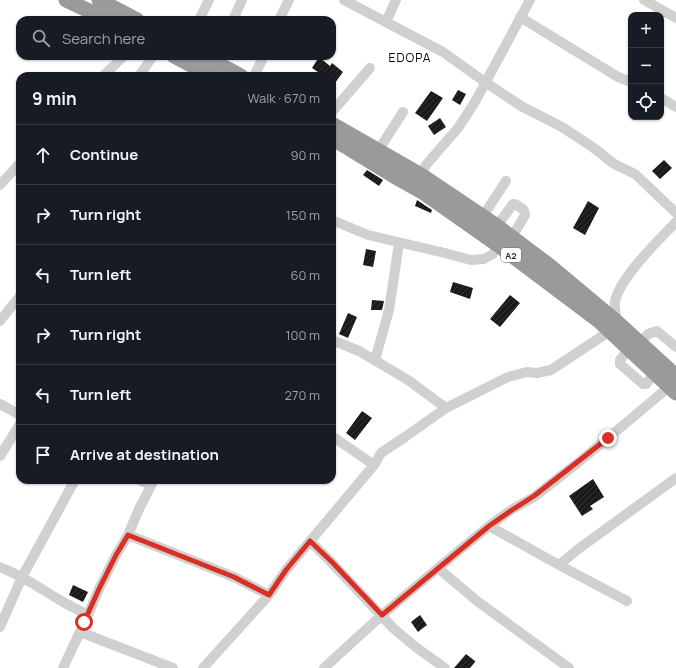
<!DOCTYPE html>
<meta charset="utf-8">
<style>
:root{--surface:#171b24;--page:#20242c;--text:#f1f3f6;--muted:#9ea1a6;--line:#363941}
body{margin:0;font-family:Manrope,sans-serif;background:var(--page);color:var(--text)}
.controls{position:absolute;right:12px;top:12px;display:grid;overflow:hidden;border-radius:8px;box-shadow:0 1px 3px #0004}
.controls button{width:36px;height:36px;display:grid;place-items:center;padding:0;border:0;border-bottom:1px solid var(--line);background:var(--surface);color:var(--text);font:20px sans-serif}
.stop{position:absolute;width:12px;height:12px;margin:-9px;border:3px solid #d93025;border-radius:50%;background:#fff}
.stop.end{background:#d93025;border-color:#fff;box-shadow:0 1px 4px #0008}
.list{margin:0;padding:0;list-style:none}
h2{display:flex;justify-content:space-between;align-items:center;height:52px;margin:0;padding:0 16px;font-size:17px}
h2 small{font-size:13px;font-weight:400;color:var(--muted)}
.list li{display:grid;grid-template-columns:26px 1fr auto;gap:12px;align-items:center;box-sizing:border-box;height:60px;padding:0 16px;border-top:1px solid var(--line)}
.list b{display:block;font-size:15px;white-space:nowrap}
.list em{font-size:13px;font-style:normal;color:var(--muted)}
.icon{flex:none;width:22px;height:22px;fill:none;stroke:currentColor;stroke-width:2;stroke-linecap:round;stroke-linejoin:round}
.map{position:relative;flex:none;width:676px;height:668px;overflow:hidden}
.search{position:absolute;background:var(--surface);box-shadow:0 1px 3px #0004;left:16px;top:16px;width:320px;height:44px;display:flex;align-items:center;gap:10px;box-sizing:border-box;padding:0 14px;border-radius:12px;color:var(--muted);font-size:15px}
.panel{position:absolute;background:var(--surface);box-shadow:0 1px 3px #0004;left:16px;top:72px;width:320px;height:412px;border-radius:12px}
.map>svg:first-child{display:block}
</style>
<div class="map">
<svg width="676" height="668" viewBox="0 0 676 668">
<defs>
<pattern id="building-hatch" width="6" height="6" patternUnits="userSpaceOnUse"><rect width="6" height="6" fill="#1a1a1a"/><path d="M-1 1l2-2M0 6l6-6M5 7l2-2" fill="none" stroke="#333"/></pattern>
</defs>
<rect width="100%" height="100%" fill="#fff"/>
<path fill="url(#building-hatch)" d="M319,57L330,66L332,63L343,72L335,83L332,81V76H326L322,73L321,74L312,68Z
M458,90L466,94L460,105L452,100Z
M431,91L443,98L427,121L415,113Z
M440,118L446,127L434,135L428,126Z
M664,160L672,168L660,179L652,171Z
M367,170L383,180L379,186L363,175Z
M417,200L432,210L431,213L415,206Z
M588,201L599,208L585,235L573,228Z
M366,249L376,251L373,267L363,265Z
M453,282L473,288L470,299L450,292Z
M510,295L520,303L500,327L490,319Z
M372,300L384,301L382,310H371Z
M348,313L357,317L348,338L339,334Z
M362,411L372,418L355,440L346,433Z
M593,479L604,497L590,506L593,509L582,516L569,496Z
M73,585L88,592L83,602L69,595Z
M420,615L427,625L418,632L411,622Z
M466,654L475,661V662L470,668H454Z"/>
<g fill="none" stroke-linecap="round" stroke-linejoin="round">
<path stroke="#d0d0d0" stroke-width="10" d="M344,0L443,52L485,82L521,106L562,127L594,148L614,164L635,174L676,213
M644,0L676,18
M520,17L618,77L631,82
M199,20L209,0
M233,20L242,0
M279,20L289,0
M386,22L396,0
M103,76L124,56
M139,76L153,56
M254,76L264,56
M661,98L676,107
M332,112L370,68
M378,151L403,112
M421,175L426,165L458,128L475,102L530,0
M0,185L20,163
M483,216L506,181
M332,220L368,235L445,253L471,260L484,259L493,254L498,245
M497,226L513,204H515C520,207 525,209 525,215L512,237
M0,321L20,296
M617,322C616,316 614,307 615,301C621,276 659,240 676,222
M332,340L359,351L408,380L446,408
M640,343L648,334L657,331L676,347
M629,349L620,360V364L643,384H646L655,373
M375,360L389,310L399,243
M0,404L20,415
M332,436L374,465
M0,456L20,424
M139,480L151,485
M489,526L559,565L627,601
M128,535L234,577L269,595
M310,541L331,562L393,628L417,648L445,668
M559,565L577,550L676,478
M0,567L22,577L63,602L88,615
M438,568L477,601L569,668
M0,627L22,577L75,480
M80,632L173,668
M63,668L88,615L99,589L116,555L128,535L139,509L154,480
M203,668L269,595L286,570L374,465L381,453L405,437L446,408L508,377L527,372L537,373L551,370L610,331
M324,668L382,615L438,568L489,526L511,510L534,497L575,465L608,438L670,386"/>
<path stroke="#9a9a9a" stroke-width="15" d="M66,0L108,20
M99,0L137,20
M174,56L211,76
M204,56L241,76
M332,124L421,175L497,226L550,266L617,322L676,376
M332,138L399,179L424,193L498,245L599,321L676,393"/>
</g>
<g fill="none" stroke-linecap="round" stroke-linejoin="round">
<path stroke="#d93025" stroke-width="5" d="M84,622L99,589L116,555L128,535L234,577L269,595L286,570L310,541L332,562L382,615L489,526L512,510L534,496L608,438"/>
</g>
<g text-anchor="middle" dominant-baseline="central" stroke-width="4" stroke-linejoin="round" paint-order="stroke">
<rect fill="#fff" stroke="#707070" stroke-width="1" x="501" y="248" width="20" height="14" rx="3"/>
<g font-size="9" font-weight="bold" fill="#333">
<text x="511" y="255">A2</text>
</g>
<g font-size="12" letter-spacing="1" fill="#000" stroke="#fff">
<text x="410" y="57">EDOPA</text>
</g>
</g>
</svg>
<div class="controls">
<button>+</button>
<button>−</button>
<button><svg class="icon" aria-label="locate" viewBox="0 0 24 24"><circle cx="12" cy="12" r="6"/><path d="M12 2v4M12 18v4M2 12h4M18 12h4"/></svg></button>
</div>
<div class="stop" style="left:84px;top:622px"></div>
<div class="stop end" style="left:608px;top:438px"></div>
<div class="search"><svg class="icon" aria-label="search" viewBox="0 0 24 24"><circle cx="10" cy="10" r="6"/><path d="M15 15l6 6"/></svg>Search here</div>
<section class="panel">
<h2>9 min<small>Walk · 670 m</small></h2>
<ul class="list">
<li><svg class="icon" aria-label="ahead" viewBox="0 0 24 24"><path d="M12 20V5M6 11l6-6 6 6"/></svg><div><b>Continue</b></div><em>90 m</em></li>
<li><svg class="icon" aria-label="right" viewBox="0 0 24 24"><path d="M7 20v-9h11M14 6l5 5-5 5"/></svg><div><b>Turn right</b></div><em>150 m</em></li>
<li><svg class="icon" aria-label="left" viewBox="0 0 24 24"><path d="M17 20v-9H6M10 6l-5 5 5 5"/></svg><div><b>Turn left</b></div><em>60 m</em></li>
<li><svg class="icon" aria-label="right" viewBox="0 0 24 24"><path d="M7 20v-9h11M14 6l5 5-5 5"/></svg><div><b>Turn right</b></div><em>100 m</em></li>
<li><svg class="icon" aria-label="left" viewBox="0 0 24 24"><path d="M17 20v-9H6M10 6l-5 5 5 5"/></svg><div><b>Turn left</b></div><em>270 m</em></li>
<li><svg class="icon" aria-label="arrive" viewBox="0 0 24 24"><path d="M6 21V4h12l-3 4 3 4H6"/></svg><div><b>Arrive at destination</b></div></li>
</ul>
</section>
</div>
